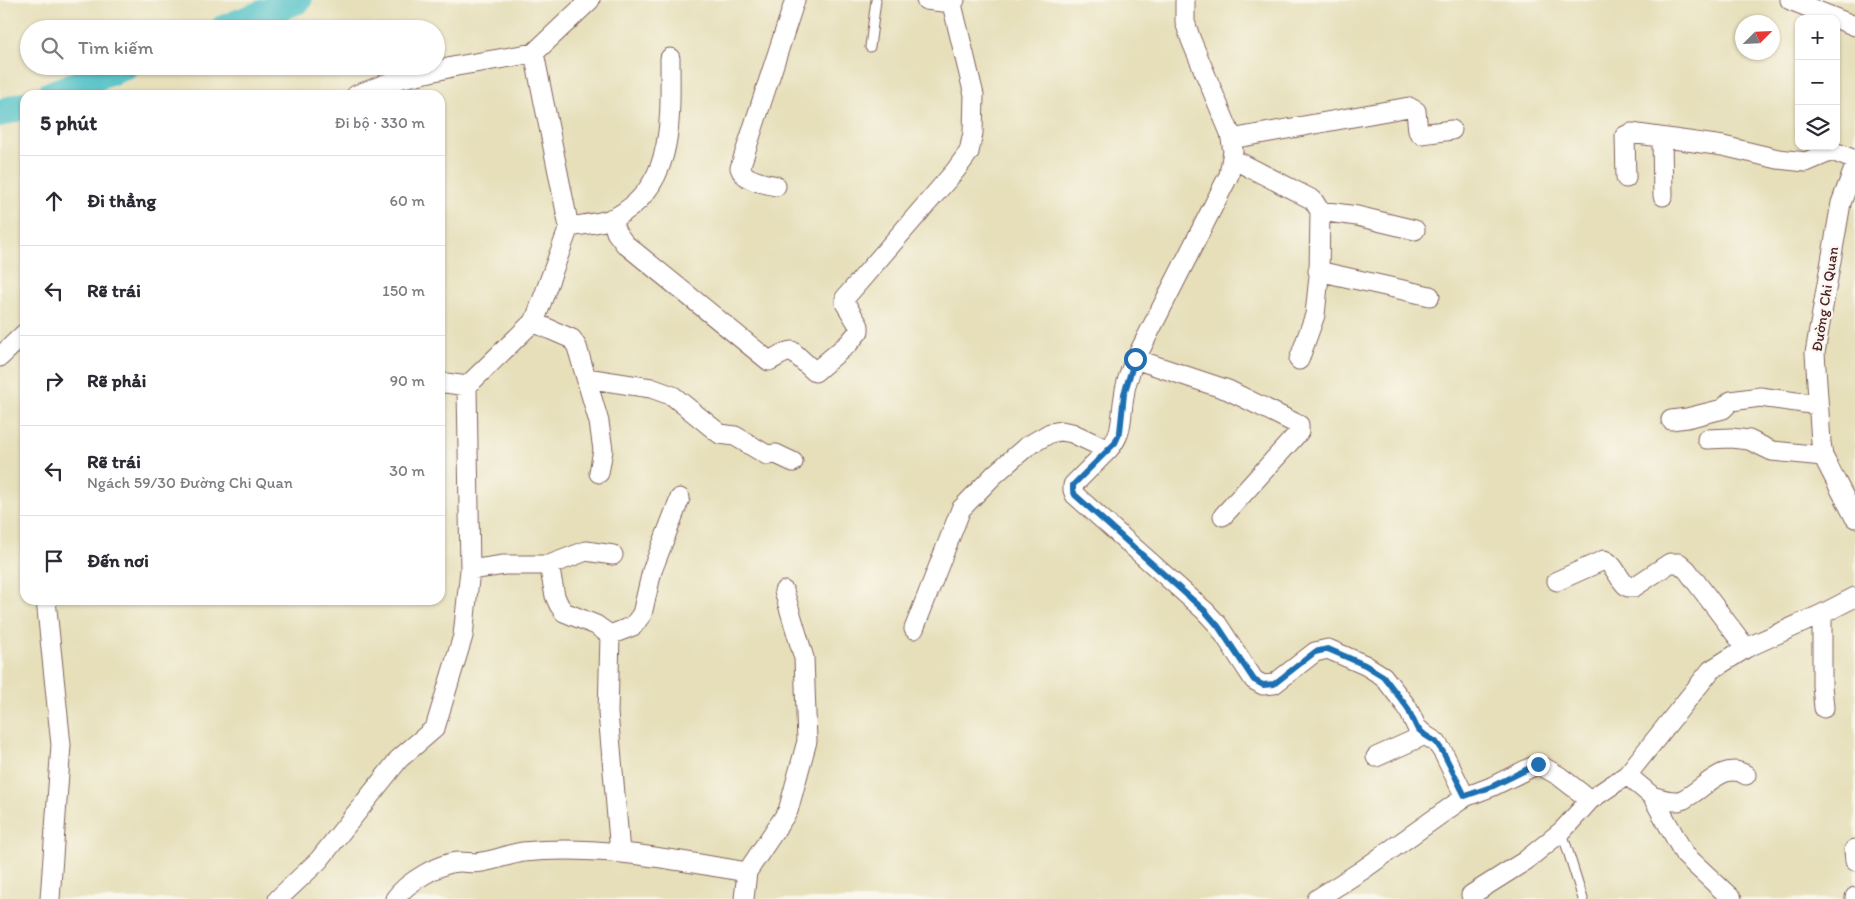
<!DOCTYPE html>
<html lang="vi">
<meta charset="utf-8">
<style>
:root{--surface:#fff;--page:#f2f2f3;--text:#2b2b33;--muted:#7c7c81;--line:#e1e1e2}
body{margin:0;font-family:Itim,sans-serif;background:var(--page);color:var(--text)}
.controls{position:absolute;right:15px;top:15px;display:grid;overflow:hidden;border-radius:10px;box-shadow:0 1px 4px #0004}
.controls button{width:45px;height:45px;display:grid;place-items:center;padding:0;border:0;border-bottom:1px solid var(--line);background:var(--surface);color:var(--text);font:25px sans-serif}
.compass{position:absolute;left:1735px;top:15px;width:45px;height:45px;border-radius:50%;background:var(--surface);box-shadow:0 1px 4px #0004;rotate:66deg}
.stop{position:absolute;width:15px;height:15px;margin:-11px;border:4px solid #1f6fb2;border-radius:50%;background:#fff}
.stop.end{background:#1f6fb2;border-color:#fff;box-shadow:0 1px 5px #0008}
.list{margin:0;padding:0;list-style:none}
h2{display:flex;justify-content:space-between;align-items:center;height:65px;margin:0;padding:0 20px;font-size:21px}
h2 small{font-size:16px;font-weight:400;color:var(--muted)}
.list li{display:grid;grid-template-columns:32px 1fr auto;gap:15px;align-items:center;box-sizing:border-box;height:90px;padding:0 20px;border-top:1px solid var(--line)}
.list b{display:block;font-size:19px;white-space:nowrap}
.list p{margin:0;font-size:16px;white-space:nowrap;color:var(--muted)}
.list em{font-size:16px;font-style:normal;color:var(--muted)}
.icon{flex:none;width:28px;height:28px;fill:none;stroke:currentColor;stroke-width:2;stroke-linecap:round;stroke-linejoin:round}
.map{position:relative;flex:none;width:1855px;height:899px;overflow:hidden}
.search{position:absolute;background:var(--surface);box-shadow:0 1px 4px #0004;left:20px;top:20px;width:425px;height:55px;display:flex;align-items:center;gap:12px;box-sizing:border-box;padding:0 18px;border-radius:28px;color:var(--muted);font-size:19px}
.panel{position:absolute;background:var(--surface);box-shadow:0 1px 4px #0004;left:20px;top:90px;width:425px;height:515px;border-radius:15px}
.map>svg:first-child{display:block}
</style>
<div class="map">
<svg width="1855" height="899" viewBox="0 0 1855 899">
<rect width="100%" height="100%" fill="#fbf7ec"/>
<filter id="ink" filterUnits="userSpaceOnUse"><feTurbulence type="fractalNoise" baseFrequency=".02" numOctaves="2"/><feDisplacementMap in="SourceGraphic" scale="10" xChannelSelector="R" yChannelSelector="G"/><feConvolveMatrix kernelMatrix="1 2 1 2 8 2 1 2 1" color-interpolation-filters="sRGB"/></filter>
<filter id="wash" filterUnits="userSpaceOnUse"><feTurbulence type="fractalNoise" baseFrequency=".0096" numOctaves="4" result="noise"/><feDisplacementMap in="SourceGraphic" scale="20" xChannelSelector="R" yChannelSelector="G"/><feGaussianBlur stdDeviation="1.12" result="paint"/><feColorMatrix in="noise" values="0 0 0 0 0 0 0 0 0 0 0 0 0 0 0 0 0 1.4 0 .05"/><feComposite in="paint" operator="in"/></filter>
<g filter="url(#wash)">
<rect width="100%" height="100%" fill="#e6dfba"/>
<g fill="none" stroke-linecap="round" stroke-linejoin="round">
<path stroke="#54c2c8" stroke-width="28" d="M223,29L298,0
M50,95L125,66
M0,113L25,105"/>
</g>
</g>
<g filter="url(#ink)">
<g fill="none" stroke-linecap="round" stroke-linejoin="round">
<g stroke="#81625d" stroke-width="11">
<path id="lane" d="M870,47L876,0
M1562,832L1583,899"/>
</g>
<g stroke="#81625d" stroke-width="21">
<path id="street" d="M926,0L943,2L955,0
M1790,0L1855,26
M356,95L399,79L457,66L534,53L590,0
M1662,138L1663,196
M1231,139L1409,107L1416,111L1418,131L1421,134L1452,130
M1233,159L1313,200L1320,211L1319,276L1315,315L1299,360
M1855,166L1841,203L1815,353L1821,442L1823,456L1855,518
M1626,178L1625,136L1631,133L1723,146L1778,159L1806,162L1832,151L1855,160
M776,186C764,183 744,181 740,168L795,0
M1320,211L1357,216L1415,230
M612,218L616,232L625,244L769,361C778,357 782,352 792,351L815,372L849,343L859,331V326L845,303V298L955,171L969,152L973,133L974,95L951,0
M569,227C581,225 602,223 614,218C676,186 670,118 670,58
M1318,271L1430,296
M533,322L572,339L577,347L599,422L603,450L599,473
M0,357L25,333
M1135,359L1228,390L1299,425V432L1223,516
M586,378L651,388L673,396L720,434L735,436L767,455L776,454L793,462
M440,384L446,383L467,386
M1671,420L1687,418L1723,409L1731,401L1760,397L1818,405
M1707,439L1731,438L1749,440L1772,451L1823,456
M1108,450L1073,485V490L1075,495L1205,611L1218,625L1254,680L1263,685L1274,684L1315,652L1328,649L1365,665L1383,676L1407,707L1417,728L1425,735L1436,742L1443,752L1465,797
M549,565L586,551L613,555
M470,570L504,565H549L555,596L559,605L564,612L596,625L610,635L608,713L620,852
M1557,581L1604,560C1616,565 1618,580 1628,587H1634L1670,563H1679L1687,570L1746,648
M46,600L61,745L50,899
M1822,614V685L1824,708
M914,629L961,509L994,475L1026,447L1050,433L1061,431L1072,433L1108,450C1124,433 1120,419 1124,397C1125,385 1129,374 1134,362L1229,175L1233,151L1230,133L1191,40L1185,22V0
M610,635L633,626L642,614L652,571L680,498
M1376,757L1425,735
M1627,775L1652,796L1685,855L1732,899
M1652,796C1661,799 1673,803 1682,800C1703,791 1723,760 1746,775
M1855,849L1854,850L1855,861
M278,899L319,860L399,759L435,728L463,636L470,570L467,386L535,320L569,227L534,53
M395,899C406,883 440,862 460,862C468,862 474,864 482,862C496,860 509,854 523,852C598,844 673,860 747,872
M744,899L747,872L788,811L807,741L804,658L784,591
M1317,899L1361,871L1465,797L1491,787L1538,764L1559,776L1590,800
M1473,899L1471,895L1525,861L1562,831L1590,800L1627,775L1711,670L1746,648L1822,614L1855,597
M1855,899V897"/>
</g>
<use href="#lane" stroke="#fff" stroke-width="9"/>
<use href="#street" stroke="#fff" stroke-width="19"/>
</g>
</g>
<g fill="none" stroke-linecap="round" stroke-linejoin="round" filter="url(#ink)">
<path stroke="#1f6fb2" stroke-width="6" d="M1135,359L1124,394L1120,432L1115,443L1073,485V490L1075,495L1205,611L1218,626L1254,680L1263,685L1274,684L1315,652L1328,649L1365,665L1383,676L1407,707L1417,728L1425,735L1436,742L1443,752L1465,796L1491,787L1538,764"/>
</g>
<g text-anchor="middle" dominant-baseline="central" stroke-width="4.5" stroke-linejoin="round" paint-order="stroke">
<g font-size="15" fill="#4a1f2b" stroke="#fbf7ec">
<text transform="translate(1825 299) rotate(-81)">Đường Chi Quan</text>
</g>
</g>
</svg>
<div class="controls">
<button>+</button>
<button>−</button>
<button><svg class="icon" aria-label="layers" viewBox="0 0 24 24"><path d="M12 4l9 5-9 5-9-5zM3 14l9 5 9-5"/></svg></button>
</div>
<svg class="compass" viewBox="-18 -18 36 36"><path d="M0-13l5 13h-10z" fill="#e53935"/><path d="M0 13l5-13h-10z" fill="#7c7c81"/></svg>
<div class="stop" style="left:1135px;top:359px"></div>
<div class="stop end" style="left:1538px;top:764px"></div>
<div class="search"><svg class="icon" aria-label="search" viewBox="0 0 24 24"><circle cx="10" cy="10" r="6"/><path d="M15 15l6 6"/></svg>Tìm kiếm</div>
<section class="panel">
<h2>5 phút<small>Đi bộ · 330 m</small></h2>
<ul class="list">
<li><svg class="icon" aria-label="ahead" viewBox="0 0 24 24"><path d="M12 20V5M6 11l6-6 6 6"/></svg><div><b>Đi thẳng</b></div><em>60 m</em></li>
<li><svg class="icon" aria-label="left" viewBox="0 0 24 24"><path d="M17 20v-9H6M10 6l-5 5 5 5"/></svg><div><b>Rẽ trái</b></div><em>150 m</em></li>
<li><svg class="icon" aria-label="right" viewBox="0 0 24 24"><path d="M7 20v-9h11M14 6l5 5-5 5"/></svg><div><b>Rẽ phải</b></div><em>90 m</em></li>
<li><svg class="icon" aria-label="left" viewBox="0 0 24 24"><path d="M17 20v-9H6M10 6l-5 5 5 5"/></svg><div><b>Rẽ trái</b><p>Ngách 59/30 Đường Chi Quan</p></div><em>30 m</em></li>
<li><svg class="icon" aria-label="arrive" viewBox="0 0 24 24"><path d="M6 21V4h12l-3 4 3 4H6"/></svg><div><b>Đến nơi</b></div></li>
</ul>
</section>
</div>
